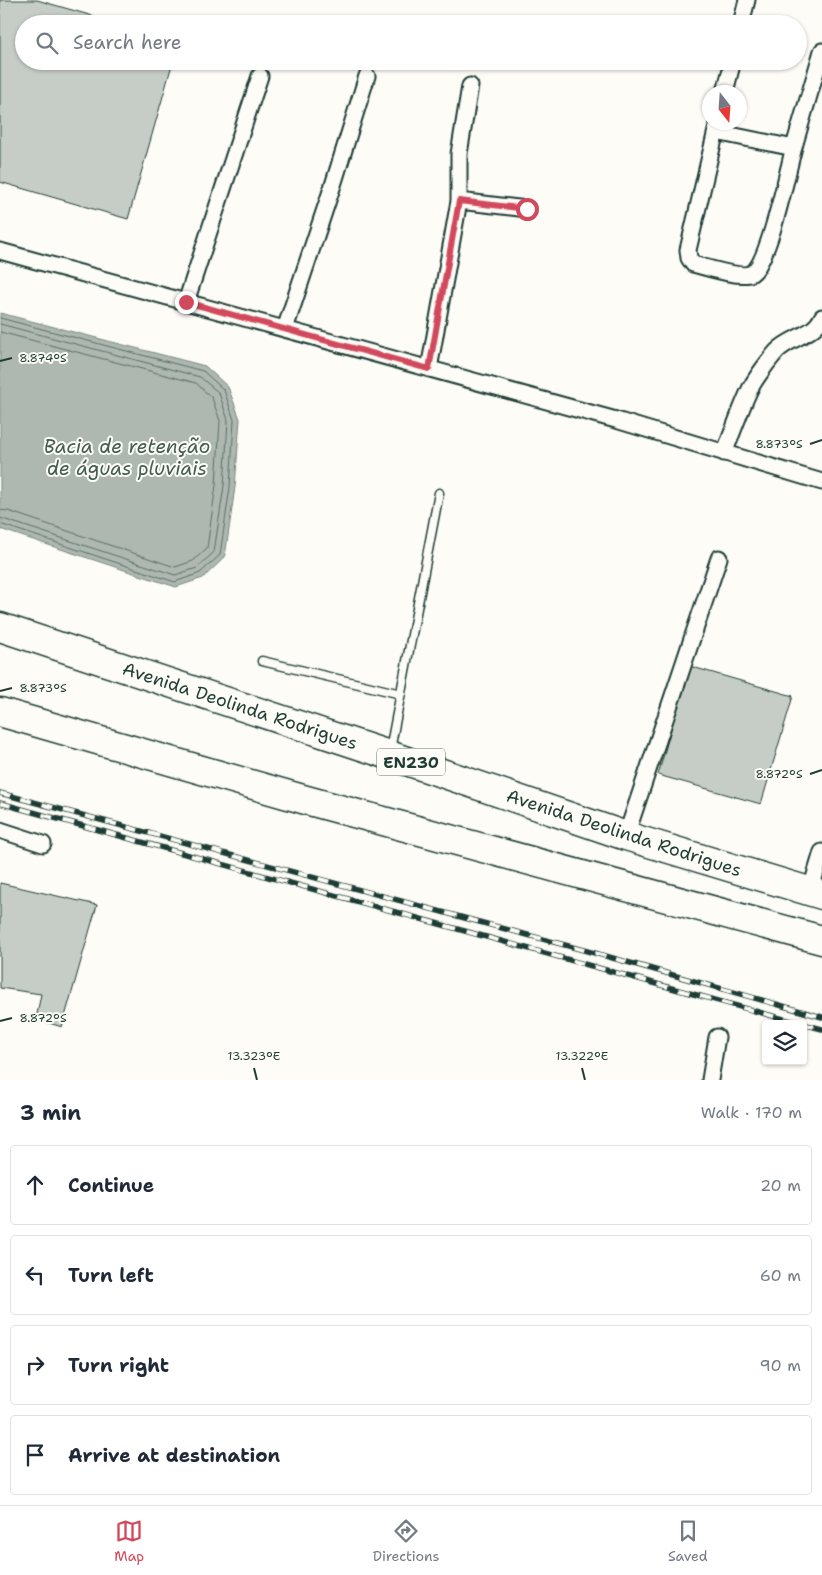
<!DOCTYPE html>
<meta charset="utf-8">
<style>
:root{--surface:#fff;--page:#f6f6f7;--text:#1f2937;--muted:#747a83;--line:#e0e1e3;--accent:#d1495b}
body{margin:0;font-family:"Shantell Sans",sans-serif;background:var(--page);color:var(--text)}
.controls{position:absolute;right:15px;bottom:15px;display:grid;overflow:hidden;border-radius:5px;box-shadow:0 1px 4px #0004}
.controls button{width:45px;height:45px;display:grid;place-items:center;padding:0;border:0;border-bottom:1px solid var(--line);background:var(--surface);color:var(--text);font:25px sans-serif}
.compass{position:absolute;left:702px;top:85px;width:45px;height:45px;border-radius:50%;background:var(--surface);box-shadow:0 1px 4px #0004;rotate:163deg}
.stop{position:absolute;width:15px;height:15px;margin:-11px;border:4px solid #d1495b;border-radius:50%;background:#fff}
.stop.end{background:#d1495b;border-color:#fff;box-shadow:0 1px 5px #0008}
.list{margin:0;padding:0;list-style:none}
h2{display:flex;justify-content:space-between;align-items:center;height:65px;margin:0;padding:0 20px;font-size:21px}
h2 small{font-size:16px;font-weight:400;color:var(--muted)}
.list li{display:grid;grid-template-columns:32px 1fr auto;gap:15px;align-items:center;box-sizing:border-box;height:80px;margin:0 10px 10px;padding:0 10px;border:1px solid var(--line);border-radius:5px}
.list b{display:block;font-size:19px;white-space:nowrap}
.list em{font-size:16px;font-style:normal;color:var(--muted)}
.icon{flex:none;width:28px;height:28px;fill:none;stroke:currentColor;stroke-width:2;stroke-linecap:round;stroke-linejoin:round}
.map{position:relative;flex:none;width:822px;height:1080px;overflow:hidden}
.search{position:absolute;background:var(--surface);box-shadow:0 1px 4px #0004;left:15px;right:15px;top:15px;height:55px;display:flex;align-items:center;gap:12px;box-sizing:border-box;padding:0 18px;border-radius:28px;color:var(--muted);font-size:19px}
.sheet{height:425px;background:var(--surface)}
nav{display:flex;justify-content:space-around;align-items:center;box-sizing:border-box;height:70px;border-top:1px solid var(--line);background:var(--surface);font-size:14px;color:var(--muted)}
nav a{display:grid;justify-items:center;gap:2px}
nav .on{color:var(--accent)}
.map>svg:first-child{display:block}
</style>
<div class="map">
<svg width="822" height="1080" viewBox="0 0 822 1080">
<rect width="100%" height="100%" fill="#fdfcf7"/>
<filter id="ink" filterUnits="userSpaceOnUse"><feTurbulence type="fractalNoise" baseFrequency=".02" numOctaves="2"/><feDisplacementMap in="SourceGraphic" scale="10" xChannelSelector="R" yChannelSelector="G"/><feConvolveMatrix kernelMatrix="1 2 1 2 8 2 1 2 1" color-interpolation-filters="sRGB"/></filter>
<g filter="url(#ink)">
<path fill="#aeb8b1" stroke="#75877f" d="M0,313L205,366L228,387L240,419L235,487L225,557L203,578L176,587L0,529Z"/>
<g fill="none" stroke-linecap="round" stroke-linejoin="round">
<path stroke="#586e66" stroke-width="1" d="M0,318L203,371L224,390L234,420L230,487L220,555L200,573L175,582L0,524
M0,324L200,377L219,393L228,420L224,486L214,552L197,568L175,575L0,518
M0,332L196,383L212,398L220,421L216,485L207,548L193,561L175,567L8,511L0,510"/>
</g>
<path fill="#c6cdc7" stroke="#1f3d34" d="M0,0H37L121,24H24V61H173L128,219L0,182Z
M689,666L793,696L761,804L658,775Z
M0,883L97,905L62,1027L36,1019L41,994L0,988Z"/>
<g fill="none" stroke-linecap="round" stroke-linejoin="round">
<g stroke="#1f3d34" stroke-width="11">
<path id="lane" d="M262,661L401,694
M390,750L439,493"/>
</g>
<g stroke="#1f3d34" stroke-width="19">
<path id="street" d="M741,24L747,0
M725,92L733,61
M718,122L688,250L689,258L693,264C705,267 742,279 752,273C769,262 788,169 794,147C803,115 813,83 822,51
M716,132L794,148
M459,201L527,209
M0,251L616,420L822,482
M186,302L260,76
M285,329L334,182L367,76
M429,369L459,201V154L470,86
M724,453C733,432 740,410 750,389C755,379 769,360 777,351C790,337 815,335 822,317
M0,830L43,844
M626,836L719,558
M810,892L822,852
M710,1080L717,1037"/>
</g>
<g stroke="#1f3d34" stroke-width="31">
<path id="highway" d="M0,627L389,755L626,836L822,895
M0,712L306,800L822,940"/>
</g>
<use href="#lane" stroke="#fdfcf7" stroke-width="8"/>
<use href="#street" stroke="#fdfcf7" stroke-width="15"/>
<use href="#highway" stroke="#fdfcf7" stroke-width="28"/>
<g stroke="#1f3d34" stroke-width="5.5">
<path id="rail" d="M0,793L602,955L822,1017
M0,803L802,1024
M803,1024L822,1029"/>
</g>
<use href="#rail" stroke="#fdfcf7" stroke-width="4" stroke-dasharray="11" stroke-linecap="butt"/>
</g>
</g>
<g fill="none" stroke-linecap="round" stroke-linejoin="round" filter="url(#ink)">
<path stroke="#d1495b" stroke-width="6" d="M186,302L429,369L459,201L527,209"/>
</g>
<path fill="none" stroke="#1f3d34" stroke-width="2" d="M0,361L12,358M810,444L822,440M0,691L12,688M810,774L822,770M0,1021L12,1018M254,1068L257,1080M582,1068L585,1080"/>
<g text-anchor="middle" dominant-baseline="central" stroke-width="4" stroke-linejoin="round" paint-order="stroke">
<rect fill="#fdfcf7" stroke="#62766e" stroke-width="1" x="377" y="748.5" width="68" height="27" rx="4"/>
<g font-size="16" font-weight="bold" fill="#1f3d34">
<text x="411" y="762">EN230</text>
</g>
<g font-size="18" fill="#1f3d34" stroke="#fdfcf7">
<text transform="translate(240 706) rotate(18)">Avenida Deolinda Rodrigues</text>
<text transform="translate(624 833) rotate(18)">Avenida Deolinda Rodrigues</text>
</g>
<g font-size="19" font-style="italic" fill="#435c53" stroke="#fdfcf7">
<text x="127" y="446">Bacia de retenção<tspan x="127" dy="22">de águas pluviais</tspan></text>
</g>
</g>
<g font-size="12" text-anchor="middle" fill="#1f3d34" stroke="#fdfcf7" stroke-width="4" stroke-linejoin="round" paint-order="stroke">
<text x="43" y="362">8.874°S</text>
<text x="779" y="448">8.873°S</text>
<text x="43" y="692">8.873°S</text>
<text x="779" y="778">8.872°S</text>
<text x="43" y="1022">8.872°S</text>
<text x="254" y="1060">13.323°E</text>
<text x="582" y="1060">13.322°E</text>
</g>
</svg>
<div class="controls">
<button><svg class="icon" aria-label="layers" viewBox="0 0 24 24"><path d="M12 4l9 5-9 5-9-5zM3 14l9 5 9-5"/></svg></button>
</div>
<svg class="compass" viewBox="-18 -18 36 36"><path d="M0-13l5 13h-10z" fill="#e53935"/><path d="M0 13l5-13h-10z" fill="#747a83"/></svg>
<div class="stop" style="left:527px;top:209px"></div>
<div class="stop end" style="left:186px;top:302px"></div>
<div class="search"><svg class="icon" aria-label="search" viewBox="0 0 24 24"><circle cx="10" cy="10" r="6"/><path d="M15 15l6 6"/></svg>Search here</div>
</div>
<section class="sheet">
<h2>3 min<small>Walk · 170 m</small></h2>
<ul class="list">
<li><svg class="icon" aria-label="ahead" viewBox="0 0 24 24"><path d="M12 20V5M6 11l6-6 6 6"/></svg><div><b>Continue</b></div><em>20 m</em></li>
<li><svg class="icon" aria-label="left" viewBox="0 0 24 24"><path d="M17 20v-9H6M10 6l-5 5 5 5"/></svg><div><b>Turn left</b></div><em>60 m</em></li>
<li><svg class="icon" aria-label="right" viewBox="0 0 24 24"><path d="M7 20v-9h11M14 6l5 5-5 5"/></svg><div><b>Turn right</b></div><em>90 m</em></li>
<li><svg class="icon" aria-label="arrive" viewBox="0 0 24 24"><path d="M6 21V4h12l-3 4 3 4H6"/></svg><div><b>Arrive at destination</b></div></li>
</ul>
</section>
<nav>
<a class="on"><svg class="icon" aria-label="map" viewBox="0 0 24 24"><path d="M3 6l6-2 6 2 6-2v14l-6 2-6-2-6 2zM9 4v14M15 6v14"/></svg>Map</a>
<a><svg class="icon" aria-label="directions" viewBox="0 0 24 24"><path d="M12 3l9 9-9 9-9-9zM9 14v-3h6M13 9l2 2-2 2"/></svg>Directions</a>
<a><svg class="icon" aria-label="saved" viewBox="0 0 24 24"><path d="M7 4h10v16l-5-4-5 4z"/></svg>Saved</a>
</nav>
